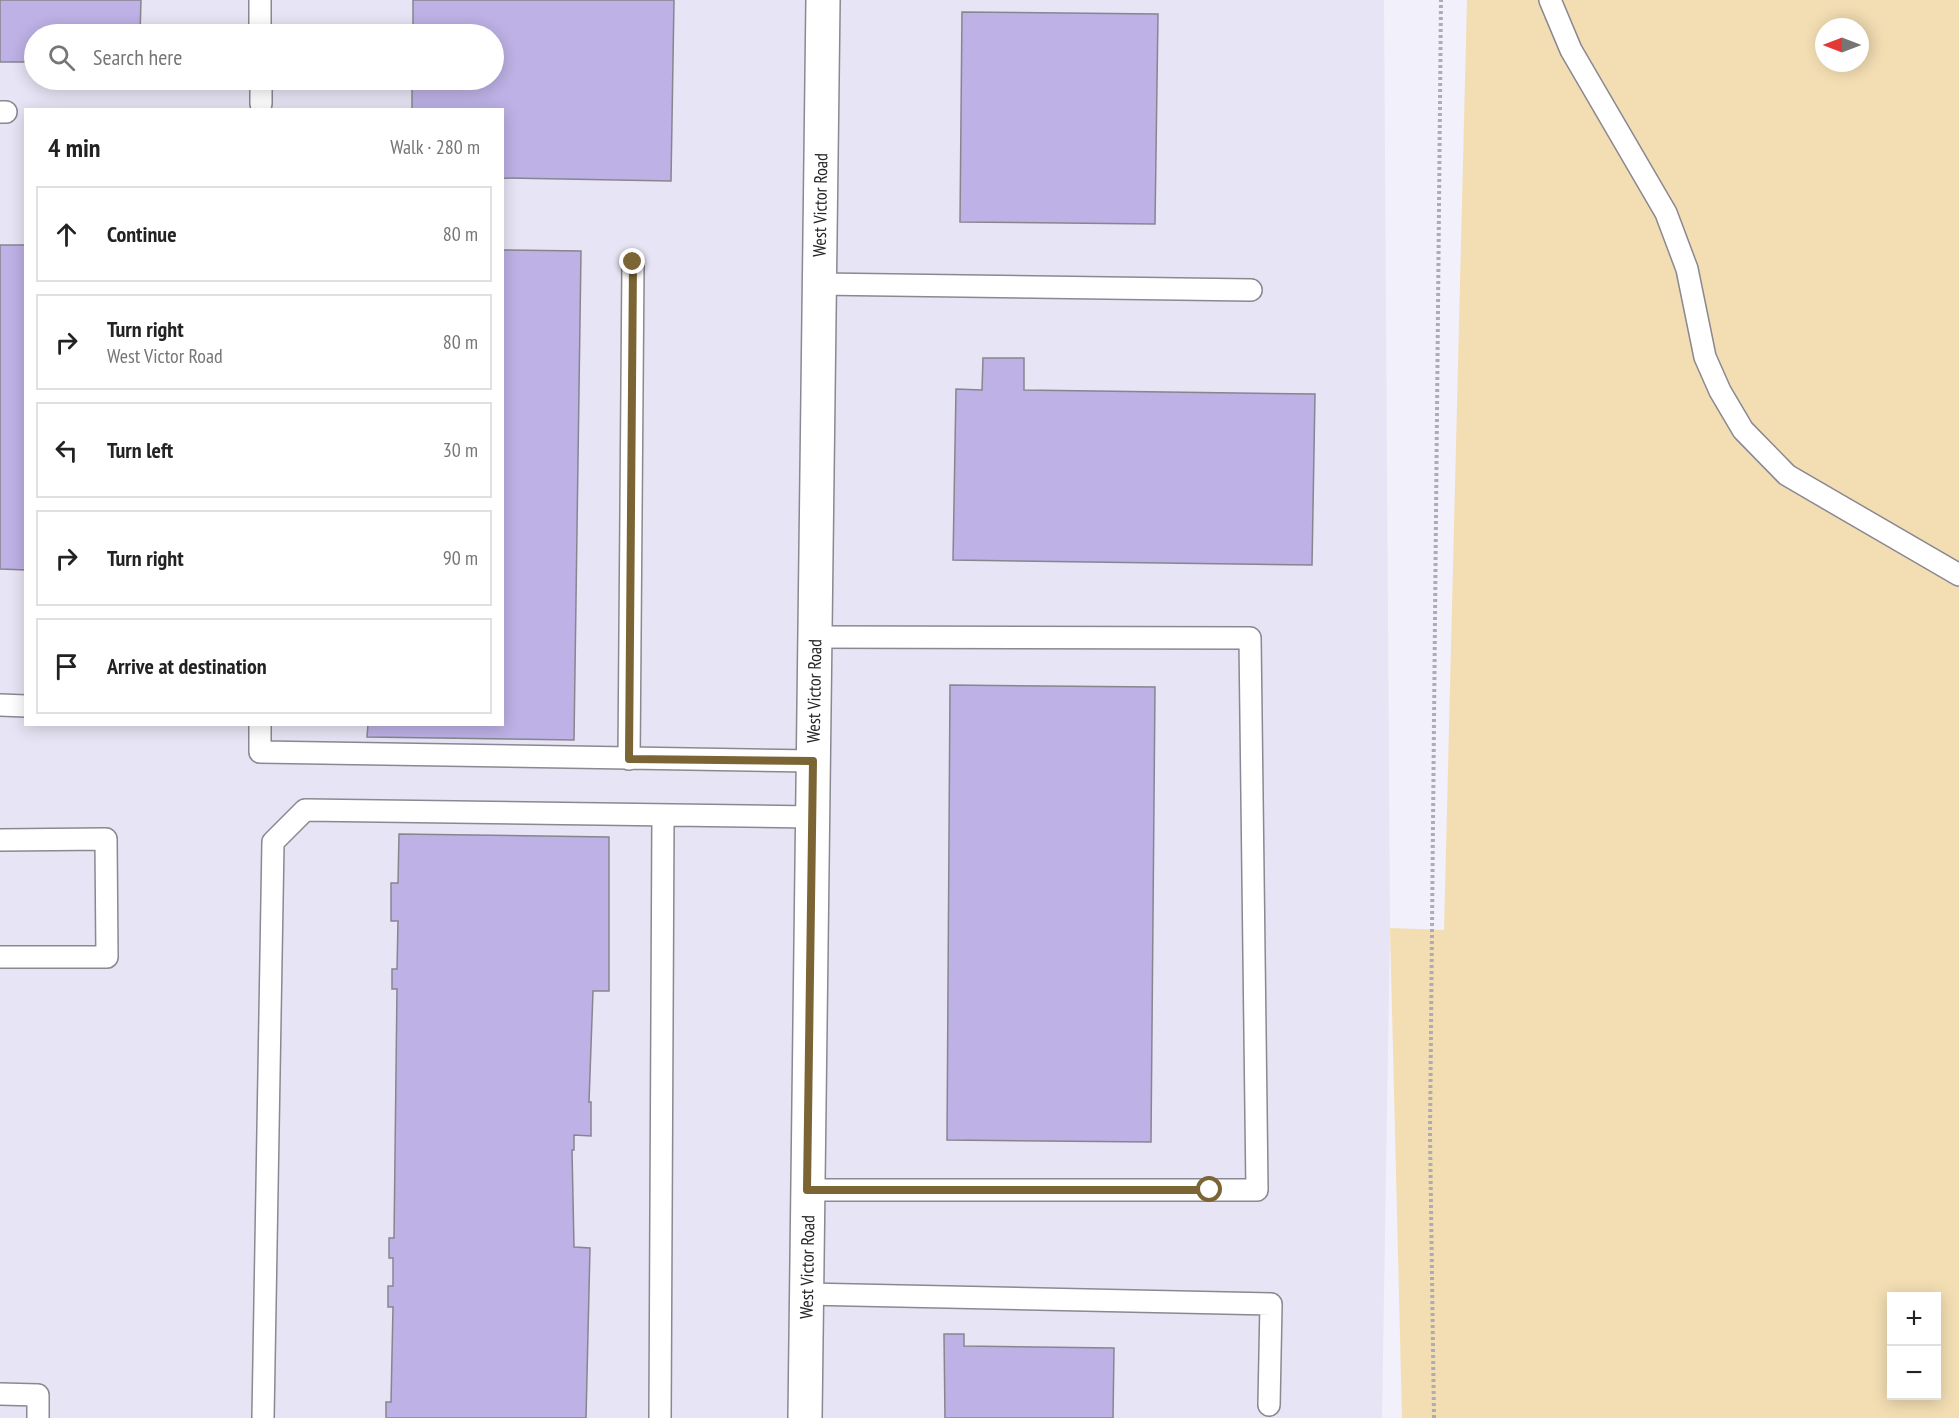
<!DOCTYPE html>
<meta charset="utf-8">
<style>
:root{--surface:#fff;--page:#f6f6f6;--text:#222;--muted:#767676;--line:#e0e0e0}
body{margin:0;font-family:"PT Sans Narrow",sans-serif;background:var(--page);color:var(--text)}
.controls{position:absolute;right:18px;bottom:18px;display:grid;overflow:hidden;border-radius:0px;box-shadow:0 3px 15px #0003}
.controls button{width:54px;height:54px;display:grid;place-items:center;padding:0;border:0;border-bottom:2px solid var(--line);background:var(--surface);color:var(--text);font:30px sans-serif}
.compass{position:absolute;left:1815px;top:18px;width:54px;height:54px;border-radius:50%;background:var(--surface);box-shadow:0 3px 15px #0003;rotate:270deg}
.stop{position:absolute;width:18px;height:18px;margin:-14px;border:4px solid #7b6535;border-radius:50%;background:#fff}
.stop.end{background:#7b6535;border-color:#fff;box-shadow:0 2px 6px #0008}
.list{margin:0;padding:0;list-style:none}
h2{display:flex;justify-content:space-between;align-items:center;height:78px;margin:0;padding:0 24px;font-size:26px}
h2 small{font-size:20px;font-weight:400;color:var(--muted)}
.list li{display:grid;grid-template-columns:39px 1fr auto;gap:18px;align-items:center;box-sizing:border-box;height:96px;margin:0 12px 12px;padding:0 12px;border:2px solid var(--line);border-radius:0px}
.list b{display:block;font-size:22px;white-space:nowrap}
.list p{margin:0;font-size:20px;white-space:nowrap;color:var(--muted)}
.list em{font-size:20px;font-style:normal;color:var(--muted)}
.icon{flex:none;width:33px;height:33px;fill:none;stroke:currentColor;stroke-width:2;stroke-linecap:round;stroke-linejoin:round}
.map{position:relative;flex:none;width:1959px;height:1418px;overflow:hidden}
.search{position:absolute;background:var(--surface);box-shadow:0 3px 15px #0003;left:24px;top:24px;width:480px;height:66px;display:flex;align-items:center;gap:15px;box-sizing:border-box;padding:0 21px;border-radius:33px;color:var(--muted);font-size:22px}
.panel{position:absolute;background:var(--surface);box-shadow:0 3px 15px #0003;left:24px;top:108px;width:480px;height:618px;border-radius:0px}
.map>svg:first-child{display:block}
</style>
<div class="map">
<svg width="1959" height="1418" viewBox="0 0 1959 1418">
<rect width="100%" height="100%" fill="#f2f0fa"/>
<path fill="#e7e4f5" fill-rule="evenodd" d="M0,0H1384L1390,928L1382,1418H0ZM34,34H494V80H34ZM26,110H502V724H26Z"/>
<path fill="#f3deb3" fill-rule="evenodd" d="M1467,0H1959V1418H1402L1390,928L1444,930ZM1824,27H1860V63H1824ZM1892,1296H1936V1396H1892Z"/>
<path fill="#bdb1e5" stroke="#87868e" stroke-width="1.5" d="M0,0H141L140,34H34V62H0Z
M413,0H674L671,181L502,178V110H412V80H494V34H413Z
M962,12L1158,14L1155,224L960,222Z
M0,245H26V570L0,569Z
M502,250L581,251L574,740L367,737L368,724H502Z
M983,358H1024V390L1315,394L1312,565L953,560L956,389L982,390Z
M950,685L1155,687L1151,1142L947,1140Z
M399,834L609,837V991H593L589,1102H591V1136L574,1135V1150H572L574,1247L590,1248L586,1418H386V1402H391L393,1307H388V1286H393V1258H389V1238H394L397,989H392V969H397L398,921H391V883H398Z
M944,1334H964V1346L1114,1348L1113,1418H945Z"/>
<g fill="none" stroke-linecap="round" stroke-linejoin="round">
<g stroke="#8a8890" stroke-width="24">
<path id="service" d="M260,0V34
M1550,0L1571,50L1666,213L1687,269L1705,357L1720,391L1743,430L1787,475L1959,575
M261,80V104
M0,112H6
M819,284L1251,290
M0,705L26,706
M260,724V752L813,761
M629,759L633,263
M0,840L106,839L107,957H0
M807,1190H1257L1250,638L814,637
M806,1294L1271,1304L1269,1405
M0,1394L38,1395V1418
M263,1418L273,842L305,810L812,817
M660,1418L663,815"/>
</g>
<g stroke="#8a8890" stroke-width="36">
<path id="minor" d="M805,1418L823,0"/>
</g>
<path stroke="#adacb4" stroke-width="4" stroke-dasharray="3 3" stroke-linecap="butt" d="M1434,1418L1430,1134L1441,0"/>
<use href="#service" stroke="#fff" stroke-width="21"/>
<use href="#minor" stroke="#fff" stroke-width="33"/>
</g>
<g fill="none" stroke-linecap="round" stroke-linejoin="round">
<path stroke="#7b6535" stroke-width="8" d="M633,262L629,759L813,761L807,1190H1210"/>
</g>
<g text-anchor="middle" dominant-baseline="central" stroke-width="6" stroke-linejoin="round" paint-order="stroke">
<g font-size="18" fill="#262529" stroke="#fff">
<text transform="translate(820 205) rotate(-89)">West Victor Road</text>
<text transform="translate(814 691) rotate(-89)">West Victor Road</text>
<text transform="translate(807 1267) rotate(-89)">West Victor Road</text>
</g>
</g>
</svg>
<div class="controls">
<button>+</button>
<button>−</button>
</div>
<svg class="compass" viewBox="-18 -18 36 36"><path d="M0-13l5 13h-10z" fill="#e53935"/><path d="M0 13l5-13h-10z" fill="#767676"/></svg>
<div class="stop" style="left:1210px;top:1190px"></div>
<div class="stop end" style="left:633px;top:262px"></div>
<div class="search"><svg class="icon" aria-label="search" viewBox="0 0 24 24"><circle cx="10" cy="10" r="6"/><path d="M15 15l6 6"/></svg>Search here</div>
<section class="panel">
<h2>4 min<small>Walk · 280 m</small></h2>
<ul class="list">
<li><svg class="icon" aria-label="ahead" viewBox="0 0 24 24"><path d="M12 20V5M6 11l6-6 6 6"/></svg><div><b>Continue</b></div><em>80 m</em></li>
<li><svg class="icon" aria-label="right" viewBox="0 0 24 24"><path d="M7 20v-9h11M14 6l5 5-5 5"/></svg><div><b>Turn right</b><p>West Victor Road</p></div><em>80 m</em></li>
<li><svg class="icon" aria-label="left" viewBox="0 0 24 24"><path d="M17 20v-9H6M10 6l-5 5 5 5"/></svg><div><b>Turn left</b></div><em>30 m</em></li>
<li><svg class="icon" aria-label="right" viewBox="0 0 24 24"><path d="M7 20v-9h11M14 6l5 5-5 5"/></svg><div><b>Turn right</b></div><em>90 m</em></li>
<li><svg class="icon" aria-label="arrive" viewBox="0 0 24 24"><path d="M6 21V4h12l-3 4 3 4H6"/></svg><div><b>Arrive at destination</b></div></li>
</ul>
</section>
</div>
